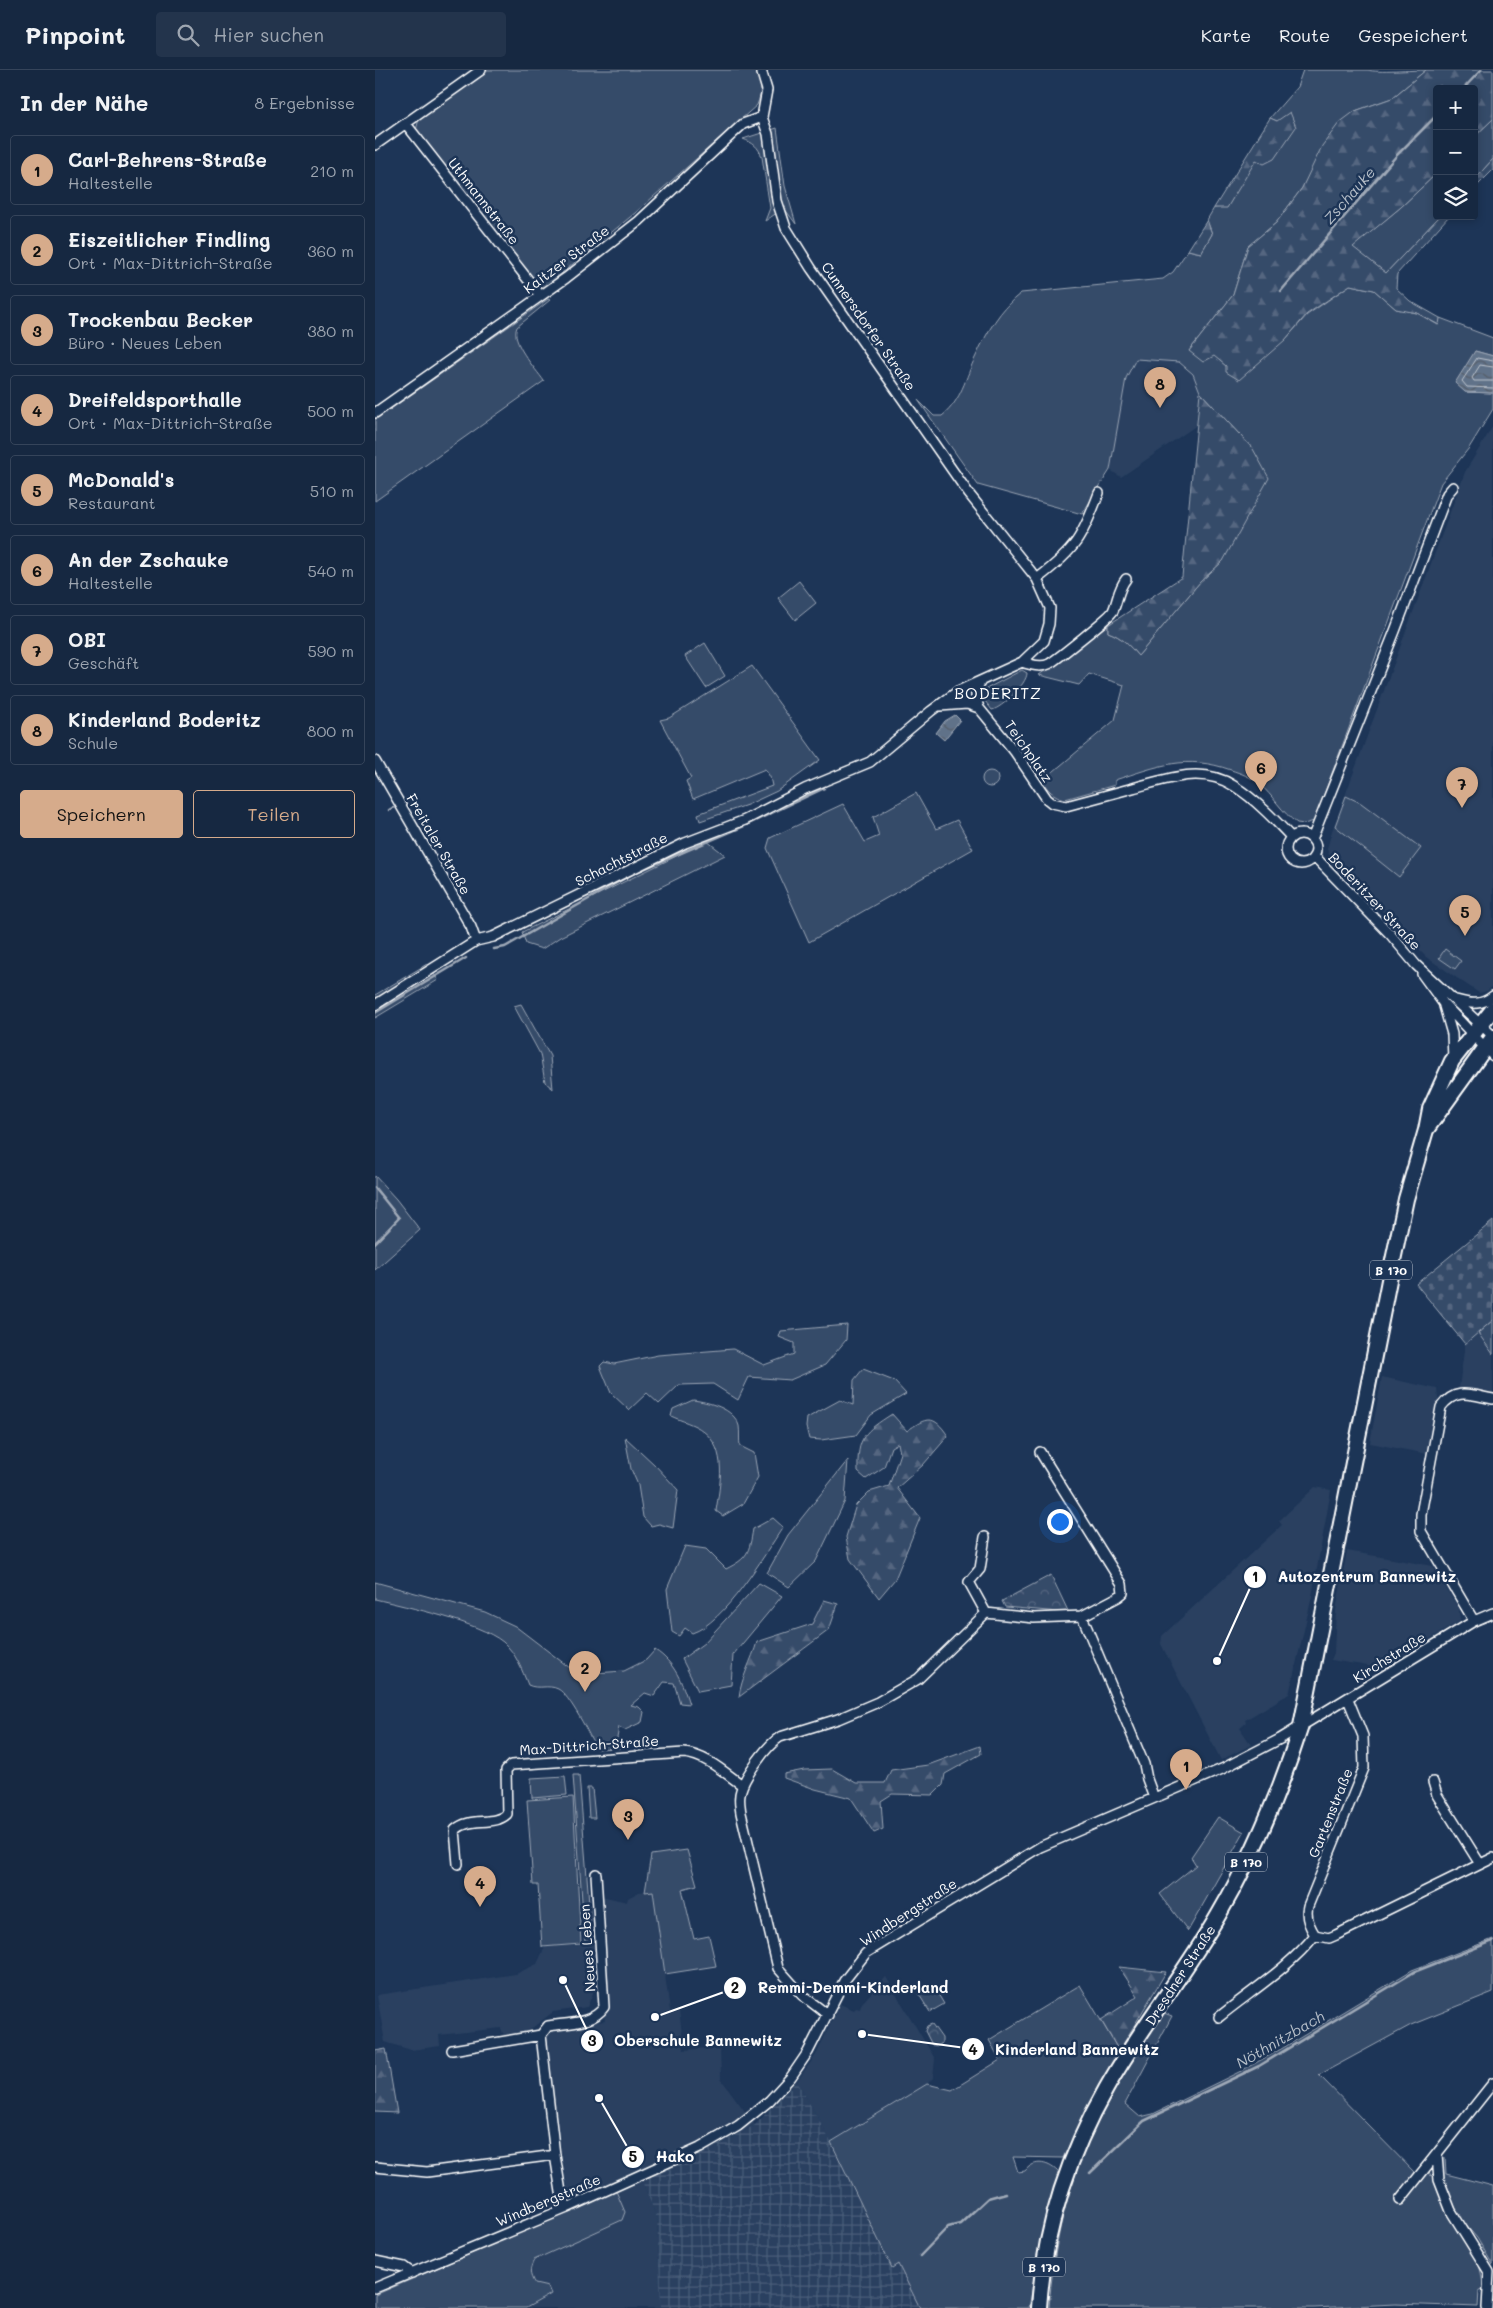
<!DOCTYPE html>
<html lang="de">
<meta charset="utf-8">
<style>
:root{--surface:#162841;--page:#23344c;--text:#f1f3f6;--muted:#9ea6b1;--line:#35445a;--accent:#d6ab8b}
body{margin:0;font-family:Mali,sans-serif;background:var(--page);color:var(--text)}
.controls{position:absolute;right:15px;top:15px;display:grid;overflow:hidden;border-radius:5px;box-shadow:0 2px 8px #0003}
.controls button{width:45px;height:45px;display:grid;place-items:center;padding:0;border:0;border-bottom:1px solid var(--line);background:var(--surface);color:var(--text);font:25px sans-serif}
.you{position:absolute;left:684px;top:1451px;width:18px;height:18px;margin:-12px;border:4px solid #fff;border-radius:50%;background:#1a73e8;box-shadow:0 0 0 8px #1a73e833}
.badge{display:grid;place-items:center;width:32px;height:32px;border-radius:50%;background:var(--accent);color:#111;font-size:16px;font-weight:700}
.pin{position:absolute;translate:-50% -41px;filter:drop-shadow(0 1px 2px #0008)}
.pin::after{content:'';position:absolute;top:26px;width:18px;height:15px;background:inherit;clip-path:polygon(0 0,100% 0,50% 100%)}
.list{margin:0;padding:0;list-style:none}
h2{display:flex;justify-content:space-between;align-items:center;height:65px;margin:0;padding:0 20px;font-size:21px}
h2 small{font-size:16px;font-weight:400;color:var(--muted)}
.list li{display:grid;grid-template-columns:32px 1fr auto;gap:15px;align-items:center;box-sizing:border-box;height:70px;margin:0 10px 10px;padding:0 10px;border:1px solid var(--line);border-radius:5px}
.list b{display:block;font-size:19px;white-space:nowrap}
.list p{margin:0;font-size:16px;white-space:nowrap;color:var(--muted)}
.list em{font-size:16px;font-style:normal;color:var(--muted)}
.actions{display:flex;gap:10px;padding:15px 20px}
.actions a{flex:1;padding:11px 0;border:1px solid var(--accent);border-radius:5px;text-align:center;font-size:18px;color:var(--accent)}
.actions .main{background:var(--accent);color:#111}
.icon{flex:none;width:28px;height:28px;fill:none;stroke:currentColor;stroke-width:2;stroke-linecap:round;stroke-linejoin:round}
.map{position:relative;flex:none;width:1118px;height:2238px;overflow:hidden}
header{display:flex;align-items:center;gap:30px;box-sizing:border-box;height:70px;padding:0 25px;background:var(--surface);border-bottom:1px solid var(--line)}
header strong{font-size:24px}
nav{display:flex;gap:28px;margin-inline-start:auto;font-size:18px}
.search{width:350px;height:45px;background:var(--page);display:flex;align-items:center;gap:12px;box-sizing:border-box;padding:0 18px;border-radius:5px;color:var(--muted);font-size:19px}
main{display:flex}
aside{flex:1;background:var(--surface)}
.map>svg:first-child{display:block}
</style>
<header>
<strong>Pinpoint</strong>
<div class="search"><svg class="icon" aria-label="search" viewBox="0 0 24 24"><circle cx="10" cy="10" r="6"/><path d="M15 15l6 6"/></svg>Hier suchen</div>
<nav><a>Karte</a><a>Route</a><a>Gespeichert</a></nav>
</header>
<main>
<aside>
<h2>In der Nähe<small>8 Ergebnisse</small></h2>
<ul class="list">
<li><span class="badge">1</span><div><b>Carl-Behrens-Straße</b><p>Haltestelle</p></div><em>210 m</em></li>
<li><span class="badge">2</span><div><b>Eiszeitlicher Findling</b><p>Ort · Max-Dittrich-Straße</p></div><em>360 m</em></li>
<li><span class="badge">3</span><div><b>Trockenbau Becker</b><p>Büro · Neues Leben</p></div><em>380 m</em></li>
<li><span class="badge">4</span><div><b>Dreifeldsporthalle</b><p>Ort · Max-Dittrich-Straße</p></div><em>500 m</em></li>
<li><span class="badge">5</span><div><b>McDonald's</b><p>Restaurant</p></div><em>510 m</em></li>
<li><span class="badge">6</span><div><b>An der Zschauke</b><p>Haltestelle</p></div><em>540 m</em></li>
<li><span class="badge">7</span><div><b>OBI</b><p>Geschäft</p></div><em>590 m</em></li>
<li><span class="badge">8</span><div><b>Kinderland Boderitz</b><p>Schule</p></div><em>800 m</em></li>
</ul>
<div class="actions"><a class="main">Speichern</a><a>Teilen</a></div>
</aside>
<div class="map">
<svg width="1118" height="2238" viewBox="0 0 1118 2238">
<defs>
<pattern id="industrial-grid" width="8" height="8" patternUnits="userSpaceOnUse" patternTransform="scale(1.25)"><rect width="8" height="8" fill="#2a4161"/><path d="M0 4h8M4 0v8" fill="none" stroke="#4a5e79"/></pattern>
<pattern id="forest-firs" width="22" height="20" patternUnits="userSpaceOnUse" patternTransform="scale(1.25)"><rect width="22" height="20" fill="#364b69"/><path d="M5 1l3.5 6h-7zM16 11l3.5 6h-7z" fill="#546680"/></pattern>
<pattern id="cemetery-stones" width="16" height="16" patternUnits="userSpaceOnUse" patternTransform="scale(1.25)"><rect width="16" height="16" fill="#364b69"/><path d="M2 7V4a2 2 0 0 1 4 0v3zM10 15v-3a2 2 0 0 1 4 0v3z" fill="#546680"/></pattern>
<pattern id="park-crowns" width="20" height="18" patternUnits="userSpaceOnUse" patternTransform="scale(1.25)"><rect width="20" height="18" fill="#364b69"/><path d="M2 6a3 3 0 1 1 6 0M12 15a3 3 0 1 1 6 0" fill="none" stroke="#546680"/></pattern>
<pattern id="water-waves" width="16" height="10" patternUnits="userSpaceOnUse" patternTransform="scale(1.25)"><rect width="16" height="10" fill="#617289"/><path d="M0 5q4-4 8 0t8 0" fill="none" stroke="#555d67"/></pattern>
</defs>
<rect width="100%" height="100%" fill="#1d3557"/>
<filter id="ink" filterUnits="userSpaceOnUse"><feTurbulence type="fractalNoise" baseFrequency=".02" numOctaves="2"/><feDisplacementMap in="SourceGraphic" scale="10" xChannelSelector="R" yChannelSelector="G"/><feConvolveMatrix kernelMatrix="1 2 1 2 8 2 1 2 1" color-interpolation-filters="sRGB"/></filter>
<g filter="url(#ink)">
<path fill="#2a4161" d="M761,289L804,292L818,304L825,322L822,355L746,407L735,400L751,308Z
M1118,356V916L1112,921L1104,923L1051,887L955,787L952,779L957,761L1090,402Z
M1103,1263L1118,1284V1324L1084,1318L1090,1274Z
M1007,1307L1062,1319L1063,1330L1053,1384L995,1373Z
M940,1417L956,1420L937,1526L914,1624L870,1650L871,1653L865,1658L876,1675L846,1690L786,1574L787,1566L907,1455L904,1451Z
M972,1481L1057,1496L1084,1539L1085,1551L1006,1598L956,1590L959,1583L961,1541Z
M278,1820L295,1941L304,1940L309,1980L343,1977L345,1978L346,2009L380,2055L343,2075L266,2109L282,2148L286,2238H151L176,2224L173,2217L160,2214L155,2205V2198L159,2190L247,2150L250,2142L241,2121L195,2141L170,1970L175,1959L230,1951L229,1944L234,1938L226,1826L252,1832L253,1828L264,1822Z
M220,1874V1918L212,1937L178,1942L153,1961L129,1966L126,1958L64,1965L65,1976L36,1980L10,1972L2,1925L141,1904L162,1894L170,1877Z
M511,1907L560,1989L558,2008L552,2014L456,2072L422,2011L441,1985L465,1934L479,1940L481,1938L485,1939L487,1933Z"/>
<path fill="url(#industrial-grid)" d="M422,2011L456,2072L517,2197L523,2194L545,2238H286L282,2148L266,2109L343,2075L380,2055Z"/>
<path fill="#364b69" stroke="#9aa5b4" d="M110,0H381C388,13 387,22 382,35L260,143L170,217H165L41,60L44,49Z
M928,0H993C1001,3 1039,0 1051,0L1017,28L980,41L937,99L927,118L901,153L873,176L858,225L814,281L839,285L851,296L910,270L932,245L975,215L999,220L1021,239L1042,243L1063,255L1065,248L1118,268V286L1100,281L1090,322L1118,323V339L1094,378L1066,413L939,751L929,754L922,753C907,743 898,725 884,714C877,707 865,703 856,700C811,684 783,696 740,710V715L690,729C678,726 673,720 667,711L740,650L749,615L714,604L704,615L664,605L733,555V562C747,567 754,575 763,586L825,512L848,491L878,379L825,322L818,304L804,292L761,289L751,308L735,400L707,444L603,415L543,330L559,346H567C587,330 590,308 601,286C612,262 625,239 646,223L788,209L798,202L813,180L826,183L837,164L832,150L839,138L852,137L902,51L895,48L922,17Z
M1118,49V89L1099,110V67Z
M402,58L410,116L421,154L409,138L390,151L395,138L387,87C383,76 378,73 368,69Z
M1062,103V146H1065L1011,203L977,177L1026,137Z
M173,229L175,230L142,257C135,272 160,298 169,311L0,431V350Z
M424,511L441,533L420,550L403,528Z
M330,573L350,606L331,618L310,586Z
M377,596L445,690L402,721L372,735L325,751L323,744L397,716L395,707L390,699L318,729L311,711L316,708L285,650L294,648Z
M647,600L652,603C652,614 627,638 617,640L610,631L611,619Z
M607 709a8 8 0 1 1 16 0a8 8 0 1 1-16 0Z
M541,723L561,759L582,750L598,779L434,872L392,778L395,768L468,734L490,772L504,766L498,747Z
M971,726L986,733L1046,778L1024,807L960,756Z
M332,771L350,785L185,867L167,879L151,874L147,862Z
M52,894L63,910L0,948V925Z
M146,934L175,986L178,1019L170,1012L165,984L139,936Z
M0,1106L21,1129L45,1160L0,1200Z
M1118,1250V1284L1103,1263Z
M472,1255L471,1270L450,1295L415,1310L374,1307L363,1330L338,1314L304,1315L284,1334L272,1323L254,1340L236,1323L225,1296L229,1292L239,1294L283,1285L358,1279L389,1295L419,1284V1273L404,1267L406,1261Z
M488,1299L519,1311L531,1324L496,1345L481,1365L446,1370L434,1369L431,1357L432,1348L465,1330L478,1335L479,1310Z
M318,1330C333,1332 359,1338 364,1356C365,1362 364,1370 365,1376L379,1383L383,1407L368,1434L348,1446L341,1441C345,1414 353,1380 328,1361C320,1354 306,1351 296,1346L298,1339Z
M250,1367L280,1395L303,1420L298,1458L284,1454L276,1456L268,1447L263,1415L256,1399Z
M473,1390L470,1431L441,1491L414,1517L392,1503L413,1465Z
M398,1448L408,1457C389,1486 349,1553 317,1563L310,1558L304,1566L297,1562L292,1519L310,1476L331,1479L351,1499C373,1488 374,1483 378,1459Z
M0,1512L110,1542L140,1556L195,1598L220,1603L249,1601L271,1590L280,1580C300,1593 307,1612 314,1634L305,1633L299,1613L289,1612L279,1626L270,1623L256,1635L264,1637L269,1642L267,1652L250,1660L244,1657L242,1668L245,1678L221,1679C216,1667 194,1624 183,1619C173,1614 163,1620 153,1615C147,1600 141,1583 128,1572C103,1552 33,1537 0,1529Z
M384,1513L407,1526L358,1585L356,1615L323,1621L307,1589L329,1573Z
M198,1705H204L217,1871L210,1872Z
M190,1706L192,1725L157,1728L156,1708Z
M212,1718H217L220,1748H214Z
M198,1727L206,1874L167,1877L163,1815H158L152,1730Z
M843,1747L869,1762L813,1861L785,1824L821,1795L816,1787Z
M312,1780L322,1815L307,1819L319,1869L334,1866L341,1896L290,1904L278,1821L270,1822L276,1785Z
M1118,1869V1922L1036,1955L944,2005L1041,2104L1022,2130L1028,2134L1054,2101L1056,2106L1059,2103C1065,2136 1088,2160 1102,2189C1106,2198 1107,2210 1109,2219L1104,2220L1103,2237L1020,2234L939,2238H674C682,2122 720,2035 789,1943L797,1946L750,2034L765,2047L778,2044L864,2002L908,1978L1037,1900Z
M557,1914L569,1934L555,1942L543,1923Z
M705,1915L744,1981L721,2020L688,2088L638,2087L643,2102L650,2101C660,2088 675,2093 684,2103L669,2154L654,2238H545L523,2194L517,2198L456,2072L552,2014L577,2020L625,1990L614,1970Z
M1065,2088H1070L1071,2104L1118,2116V2195L1102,2168L1089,2153L1071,2121L1068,2113Z
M241,2121L250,2142L247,2150L159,2190C154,2200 154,2204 160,2214L173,2217L176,2224L151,2238H0V2225Z"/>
<path fill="url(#forest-firs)" stroke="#9aa5b4" d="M1051,0H1118V49L1099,67V19H1062V103L1026,137L978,177L1011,203L1065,146H1074L1022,204L1021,218L1035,231L1065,248L1064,255L1042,243L1021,239L999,220L975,215L932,244L910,270L864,310L851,302V296L839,286L828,292L814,281L858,225L873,176L901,153L927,118L947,76L964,53L980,41L1017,28Z
M915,42L921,57L899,89L889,94L881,90L852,138H839L895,48L902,51Z
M1118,89V100L1099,119V110Z
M832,150L837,164L826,183L813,180Z
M825,322L878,379L894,408L848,491L825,512L763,586C754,575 747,567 733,562V555L807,507Z
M517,1344L532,1361C551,1347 559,1344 573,1366L548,1395L522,1418L545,1448L520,1509L504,1528L475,1489L471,1467L481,1435L494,1422L514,1416L525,1383L523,1373L516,1377L509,1397L491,1409L483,1402C482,1367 489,1362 517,1344Z
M449,1530L463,1534L454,1560L364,1627C366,1608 377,1590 382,1572L437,1554Z
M605,1676L606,1684L570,1704L568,1715L558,1725L517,1724L506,1731L508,1759L499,1763L476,1728L440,1719L409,1708V1704L429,1700L457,1699L481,1713H510L516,1700L553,1695Z
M744,1897L791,1902L744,1981L726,1950L763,1926Z
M11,1979L22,2043L0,2042V1981Z"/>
<path fill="url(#cemetery-stones)" stroke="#9aa5b4" d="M1118,1151V1250L1090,1274L1041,1214Z"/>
<path fill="url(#park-crowns)" stroke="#9aa5b4" d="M1070,879L1086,891L1080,899L1064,888Z
M676,1505L694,1543L630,1537L627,1531Z
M557,1954L567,1968V1973L563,1976L557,1975L550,1961L552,1956Z"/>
<path fill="url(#water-waves)" stroke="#a0aab8" d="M1100,281L1118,286V323L1090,322L1080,313Z
M580,645L585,650L569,670L561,663L570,651Z"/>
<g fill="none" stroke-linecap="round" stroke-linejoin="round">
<path stroke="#c0c7d0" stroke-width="1" d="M1118,291L1102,288L1087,311L1092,317L1118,318
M1118,297L1105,295L1097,308L1099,311H1118"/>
<path stroke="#a0aab8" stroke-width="2.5" d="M1088,19L1106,0
M906,221L1022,85L1062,45
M14,740L19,737
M119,879L130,877L259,803L369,756L449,718
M0,943L91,888
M0,1118L24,1148L0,1173
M715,2103L769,2051L884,1996L1039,1902L1118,1871
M545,2186L573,2157L585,2154L613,2128L631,2123"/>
<g stroke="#fff" stroke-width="12">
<path id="minor" d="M31,54L165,225
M0,75L106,0
M0,343L191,208L264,151L368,54L387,47
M662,509C701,479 707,468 724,423
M647,592C656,595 666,598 674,594C682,589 735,547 738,541C743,530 743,519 751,509
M606,611L601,619V628L604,638L640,682L672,729L677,733L691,736C714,730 736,724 758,718C792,709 827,695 859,716C880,729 899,749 916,767
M565,636L592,634L604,638
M0,691L96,857L101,871
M911 779a15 15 0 1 1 30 0a15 15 0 1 1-30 0Z
M937,769L1020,561L1072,424L1078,417
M939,786L1015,864L1041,895L1118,966
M1047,904L1068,933L1118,986
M1081,930C1095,934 1106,936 1118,926
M0,935L101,871L118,867L310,773L370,750L430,719L495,692L556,641L583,621L647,592L669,571L674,554L675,538L662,509L594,424L436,198L411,158L402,131L393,64L387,47L392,20L386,0
M1069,936L1077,964L1078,989
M665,1382L747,1514L748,1523L743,1527L707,1546
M610,1467L605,1499L594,1512L611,1543
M1099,1551L1046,1461V1444L1066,1337C1081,1317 1096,1325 1118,1329
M973,1629L988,1666L989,1698L933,1836C930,1847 934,1856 940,1865L954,1868L961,1865L1118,1788
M1058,1712L1062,1725L1105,1794
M83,1794L80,1760C95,1746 118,1757 132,1744L131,1700L136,1695L309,1683C331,1685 350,1703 367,1715
M453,1945L427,1925L403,1898L366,1743C365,1735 363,1728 366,1720C370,1706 392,1675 405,1667L463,1649L503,1632L543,1609L611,1543L659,1548L707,1546L769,1694L772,1709L779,1728
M844,1947C876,1921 915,1897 940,1865
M77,1980L166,1965
M1062,2085L1064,2110L1076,2141L1114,2202L1112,2238
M0,2097L52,2102L180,2085
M1025,2130L1118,2013
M192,2138L186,2122L180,2085L166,1965L173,1956C192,1953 218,1954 229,1937L221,1804
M0,2191L29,2197L37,2203
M0,2218L192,2138L325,2078L363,2056L394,2031L416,2007L433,1982L469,1911L491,1883L665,1777L847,1699L905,1669L1099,1551L1118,1543"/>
</g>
<g stroke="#fff" stroke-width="18">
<path id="primary" d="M1051,1060L1118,967
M664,2238C669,2160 693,2086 731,2019C765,1958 810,1904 844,1844C879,1784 905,1722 926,1656L1016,1200L1031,1129L1051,1060L1055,1039L1077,991L1118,939"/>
</g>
<use href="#minor" stroke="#1d3557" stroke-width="9"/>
<use href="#primary" stroke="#1d3557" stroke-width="14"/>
</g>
</g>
<g text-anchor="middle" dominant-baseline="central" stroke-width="5" stroke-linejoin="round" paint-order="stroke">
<g fill="#1d3557" stroke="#bbc2cd" stroke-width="1">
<rect x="995" y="1190.5" width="42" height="19" rx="4"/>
<rect x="850" y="1782.5" width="42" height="19" rx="4"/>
<rect x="648" y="2187.5" width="42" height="19" rx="4"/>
</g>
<g font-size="12" font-weight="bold" fill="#fff">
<text x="1016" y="1200">B 170</text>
<text x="871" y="1792">B 170</text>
<text x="669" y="2197">B 170</text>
</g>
<g font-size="14" fill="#fff" stroke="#1d3557">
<text transform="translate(109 131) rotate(52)">Uthmannstraße</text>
<text transform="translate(191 189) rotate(-37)">Kaitzer Straße</text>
<text transform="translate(494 256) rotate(55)">Cunnersdorfer Straße</text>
<text transform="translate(654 681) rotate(55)">Teichplatz</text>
<text transform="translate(64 774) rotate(60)">Freitaler Straße</text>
<text transform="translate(246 789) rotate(-27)">Schachtstraße</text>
<text transform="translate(1000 831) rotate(47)">Boderitzer Straße</text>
<text transform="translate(1014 1587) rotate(-32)">Kirchstraße</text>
<text transform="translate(214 1675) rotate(-4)">Max-Dittrich-Straße</text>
<text transform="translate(955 1743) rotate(-68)">Gartenstraße</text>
<text transform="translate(533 1842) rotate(-33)">Windbergstraße</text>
<text transform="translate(212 1878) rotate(-94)">Neues Leben</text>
<text transform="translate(805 1905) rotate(-57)">Dresdner Straße</text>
<text transform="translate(173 2130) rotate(-23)">Windbergstraße</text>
</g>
<g font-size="15" font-style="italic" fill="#b8c0ca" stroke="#1d3557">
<text transform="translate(974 125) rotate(-49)">Zschauke</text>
<text transform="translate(905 1969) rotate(-30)">Nöthnitzbach</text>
</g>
<g font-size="16" letter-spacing="1" fill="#fff" stroke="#1d3557">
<text x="623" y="622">BODERITZ</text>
</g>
</g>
<path fill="none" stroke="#fff" stroke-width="2" d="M842 1591L880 1507M280 1947L360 1918M188 1910L217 1971M487 1964L598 1979M224 2028L258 2087"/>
<g fill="#fff" stroke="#1d3557" stroke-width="2">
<circle cx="842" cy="1591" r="5"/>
<circle cx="280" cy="1947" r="5"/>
<circle cx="188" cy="1910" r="5"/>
<circle cx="487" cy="1964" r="5"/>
<circle cx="224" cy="2028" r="5"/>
<circle cx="880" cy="1507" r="12"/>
<circle cx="360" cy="1918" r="12"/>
<circle cx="217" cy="1971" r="12"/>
<circle cx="598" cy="1979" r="12"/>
<circle cx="258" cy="2087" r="12"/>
</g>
<g font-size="15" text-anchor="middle" font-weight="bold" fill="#111">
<text x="880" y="1512">1</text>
<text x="360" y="1923">2</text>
<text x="217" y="1976">3</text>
<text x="598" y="1985">4</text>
<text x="258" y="2092">5</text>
</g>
<g font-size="15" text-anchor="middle" font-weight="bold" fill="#fff" stroke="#1d3557" stroke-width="5" stroke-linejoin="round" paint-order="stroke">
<text x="992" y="1512">Autozentrum Bannewitz</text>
<text x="478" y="1923">Remmi-Demmi-Kinderland</text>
<text x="323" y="1976">Oberschule Bannewitz</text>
<text x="702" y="1985">Kinderland Bannewitz</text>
<text x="300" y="2092">Hako</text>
</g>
</svg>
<div class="controls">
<button>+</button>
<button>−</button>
<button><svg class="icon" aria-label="layers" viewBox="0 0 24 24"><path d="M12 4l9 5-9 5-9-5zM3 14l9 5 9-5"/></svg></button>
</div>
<div class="you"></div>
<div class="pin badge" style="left:811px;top:1720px">1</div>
<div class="pin badge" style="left:210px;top:1622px">2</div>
<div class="pin badge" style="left:253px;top:1770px">3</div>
<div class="pin badge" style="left:105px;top:1837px">4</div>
<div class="pin badge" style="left:1090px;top:866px">5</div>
<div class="pin badge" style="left:886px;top:722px">6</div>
<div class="pin badge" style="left:1087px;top:738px">7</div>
<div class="pin badge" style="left:785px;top:338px">8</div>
</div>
</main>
